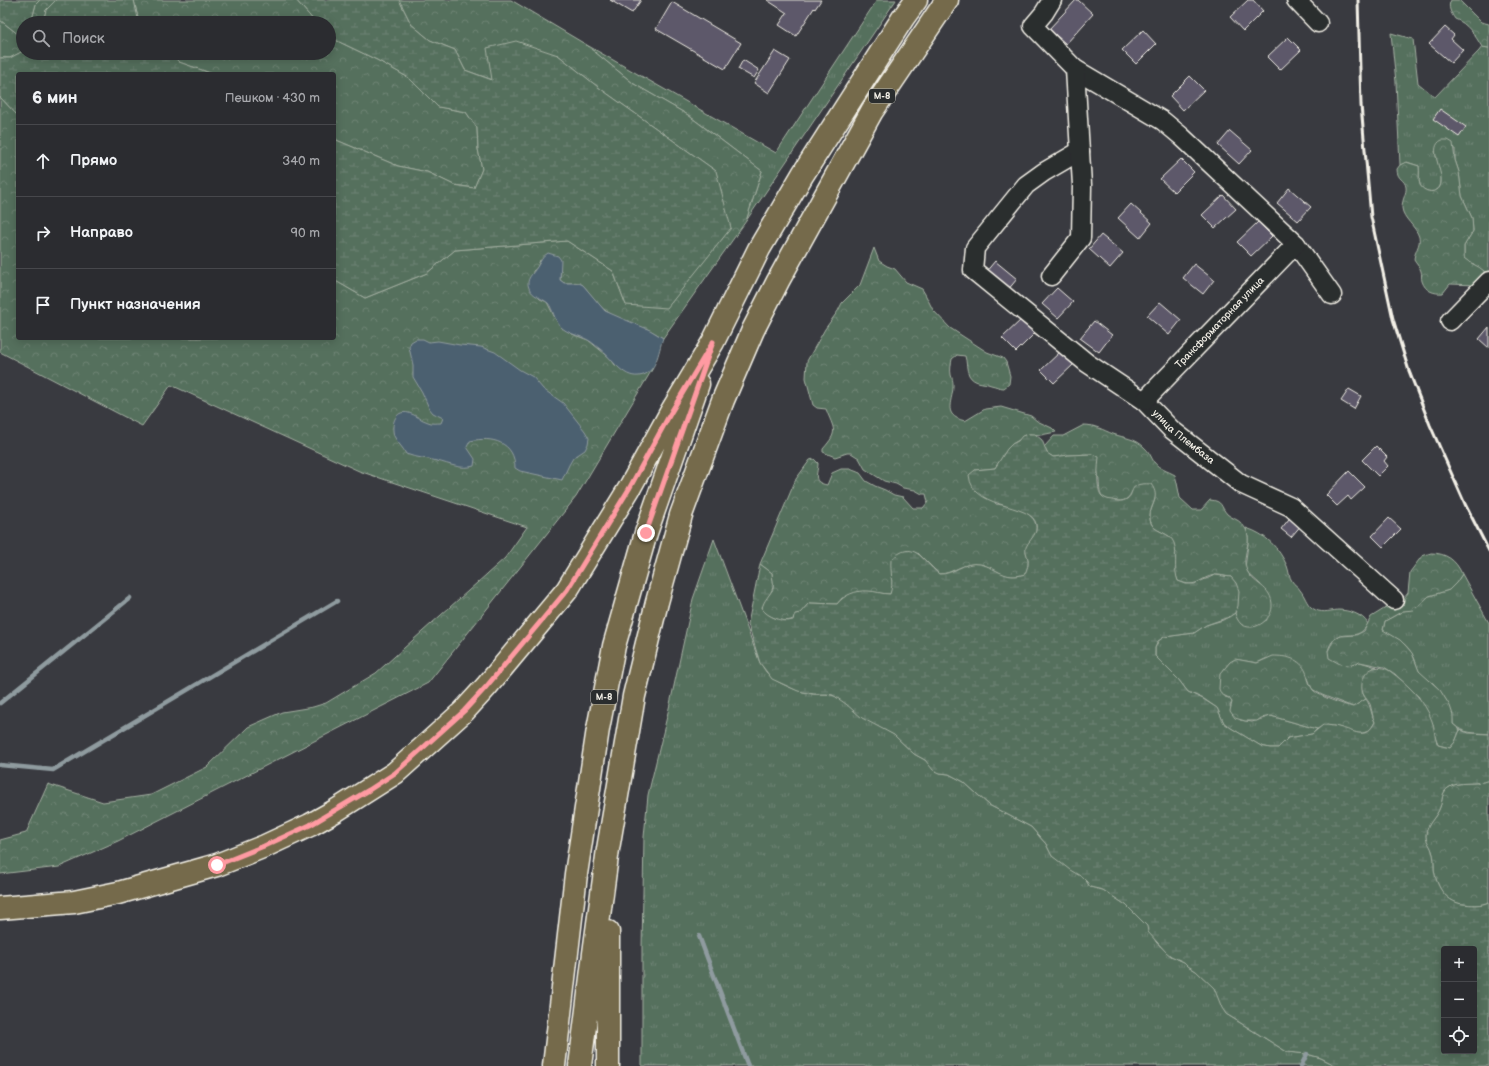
<!DOCTYPE html>
<html lang="ru">
<meta charset="utf-8">
<style>
:root{--surface:#2b2c30;--page:#37383c;--text:#f1f3f6;--muted:#a6a7ab;--line:#47484c}
body{margin:0;font-family:"Balsamiq Sans",sans-serif;background:var(--page);color:var(--text)}
.controls{position:absolute;right:12px;bottom:12px;display:grid;overflow:hidden;border-radius:4px;box-shadow:0 2px 10px #0003}
.controls button{width:36px;height:36px;display:grid;place-items:center;padding:0;border:0;border-bottom:1px solid var(--line);background:var(--surface);color:var(--text);font:20px sans-serif}
.stop{position:absolute;width:12px;height:12px;margin:-9px;border:3px solid #ff9aa2;border-radius:50%;background:#fff}
.stop.end{background:#ff9aa2;border-color:#fff;box-shadow:0 1px 4px #0008}
.list{margin:0;padding:0;list-style:none}
h2{display:flex;justify-content:space-between;align-items:center;height:52px;margin:0;padding:0 16px;font-size:17px}
h2 small{font-size:13px;font-weight:400;color:var(--muted)}
.list li{display:grid;grid-template-columns:26px 1fr auto;gap:12px;align-items:center;box-sizing:border-box;height:72px;padding:0 16px;border-top:1px solid var(--line)}
.list b{display:block;font-size:15px;white-space:nowrap}
.list em{font-size:13px;font-style:normal;color:var(--muted)}
.icon{flex:none;width:22px;height:22px;fill:none;stroke:currentColor;stroke-width:2;stroke-linecap:round;stroke-linejoin:round}
.map{position:relative;flex:none;width:1489px;height:1066px;overflow:hidden}
.search{position:absolute;background:var(--surface);box-shadow:0 2px 10px #0003;left:16px;top:16px;width:320px;height:44px;display:flex;align-items:center;gap:10px;box-sizing:border-box;padding:0 14px;border-radius:22px;color:var(--muted);font-size:15px}
.panel{position:absolute;background:var(--surface);box-shadow:0 2px 10px #0003;left:16px;top:72px;width:320px;height:268px;border-radius:4px}
.map>svg:first-child{display:block}
</style>
<div class="map">
<svg width="1489" height="1066" viewBox="0 0 1489 1066">
<defs>
<pattern id="grass-tufts" width="24" height="20" patternUnits="userSpaceOnUse"><rect width="24" height="20" fill="#556f5d"/><path d="M3 7l-1-3M5 7V3M7 7l1-3M15 17l-1-3M17 17v-4M19 17l1-3" fill="none" stroke="#6e8474"/></pattern>
<pattern id="forest-crowns" width="20" height="18" patternUnits="userSpaceOnUse"><rect width="20" height="18" fill="#556f5d"/><path d="M2 6a3 3 0 1 1 6 0M12 15a3 3 0 1 1 6 0" fill="none" stroke="#6e8474"/></pattern>
<pattern id="wetland-marsh" width="20" height="14" patternUnits="userSpaceOnUse"><rect width="20" height="14" fill="#556f5d"/><path d="M1 5h8M5 5V1M11 12h8M15 12V8" fill="none" stroke="#6e8474"/></pattern>
</defs>
<rect width="100%" height="100%" fill="#393a40"/>
<filter id="ink" filterUnits="userSpaceOnUse"><feTurbulence type="fractalNoise" baseFrequency=".025" numOctaves="2"/><feDisplacementMap in="SourceGraphic" scale="8" xChannelSelector="R" yChannelSelector="G"/><feConvolveMatrix kernelMatrix="1 2 1 2 8 2 1 2 1" color-interpolation-filters="sRGB"/></filter>
<g filter="url(#ink)">
<path fill="url(#grass-tufts)" stroke="#a4b0a2" d="M877,0H896L746,221L762,171L688,115L634,84L585,44L776,153Z
M1391,33L1413,39L1418,83L1435,97L1479,51L1482,47L1489,48V275L1482,282L1474,264L1468,262L1464,258V246L1473,231L1472,218L1462,196L1459,172L1455,160V149L1435,151C1437,162 1442,171 1441,182C1440,194 1425,194 1420,185C1418,180 1420,172 1419,166L1407,162L1400,165L1396,82Z
M1246,528C1266,534 1279,548 1287,566C1289,571 1289,577 1292,581C1294,585 1298,586 1300,590C1305,596 1306,603 1312,608C1321,614 1328,611 1338,610C1348,610 1363,614 1368,624C1357,643 1344,629 1334,640C1331,642 1329,647 1328,651L1347,665L1360,662L1377,667H1374L1362,692L1366,699L1353,707L1322,695L1312,689L1308,678L1267,658L1257,663L1240,660L1230,662L1227,666L1225,697L1229,698L1232,702L1230,706L1240,720L1252,722L1271,716L1317,729L1312,734L1288,738L1278,748H1270L1261,746L1231,728L1224,723L1217,708L1204,699L1188,692L1178,679L1155,656V648L1158,641L1164,637L1194,633L1206,625L1223,620L1235,613L1238,619L1254,626L1267,620L1261,585L1249,574L1245,568L1248,544V536Z
M714,539L760,663C763,666 764,670 767,673C775,683 799,692 812,694C818,695 824,693 831,695C840,697 850,705 856,712L894,735L914,754L925,760L940,773L949,774L964,782L989,805L1031,827L1046,844L1052,856L1082,877L1087,882L1090,887L1103,890L1126,905L1147,926L1156,942L1171,956L1184,962L1188,966L1196,971L1215,988L1226,1014L1287,1052L1307,1054L1321,1058L1337,1066H642V948L644,837L648,795L670,704L693,599Z
M1462,574L1489,623V734C1474,732 1465,735 1453,724C1453,709 1444,694 1433,683C1429,680 1422,676 1419,671C1416,666 1416,659 1412,654C1406,642 1394,637 1383,631L1385,621L1403,611L1414,609L1429,596L1449,590L1456,583Z"/>
<path fill="url(#forest-crowns)" stroke="#a4b0a2" d="M40,0H56L46,10L43,23H31L36,4Z
M134,0H296L316,23H139Z
M399,0H511L585,44L634,84L688,115L762,171L746,221L663,338C645,325 623,323 606,311C599,306 589,292 583,285L579,283H564L560,280L561,270L540,260L537,268L533,271V292L540,299L547,302L555,318L561,327L572,334L588,340L610,358L615,365L643,375L653,368L576,497L428,683L118,841L59,867L0,874V840L26,833L48,784L103,802L151,795L207,767L248,727L282,712L313,707L326,703L376,673L505,558L527,527L359,471L171,385L142,426L0,352V97L18,116V338H334V280L365,298L427,273L455,250L567,241L613,271L626,305L716,171L598,87L558,55L493,80L465,70L455,50L430,40L411,24Z
M1451,0H1459L1481,22L1489,24V48L1482,47C1475,35 1467,23 1455,19C1451,13 1447,7 1451,0Z
M0,20L23,38V51L10,58H0Z
M329,37L377,60L409,78L439,107L466,112L477,128L478,149L482,169L474,188L454,185L427,172L398,166L334,139V74H213L179,62L170,53H329Z
M1442,140H1448L1453,143L1455,160L1459,172L1462,196L1472,218L1473,231L1464,246V258C1470,264 1478,265 1484,271V277L1477,285L1450,284L1443,293C1434,294 1425,291 1422,281C1421,278 1422,274 1421,271C1420,267 1416,264 1414,260C1414,252 1421,245 1419,237C1416,226 1403,219 1402,208C1402,199 1407,193 1406,187C1405,179 1397,180 1397,169L1400,165L1406,162L1419,166C1420,172 1418,180 1420,185C1425,194 1440,194 1441,183C1443,169 1427,147 1442,140Z
M874,248L879,261L887,266L895,269L906,282L922,289L925,294L933,310L950,328L987,352L1003,358L1006,362L1010,376L1009,384L1004,388C999,388 996,386 991,385C983,382 974,384 969,375C966,369 967,362 965,356L957,355L952,359C951,364 950,370 951,375C952,378 953,381 953,384C954,400 940,415 965,421L985,409L1001,407L1031,416L1037,421L1052,428L1056,432L1041,435L1029,434L1012,444L995,468L975,470L996,504C1010,506 1039,511 1036,531C1035,537 1029,541 1027,547C1025,552 1027,554 1028,559C1029,564 1027,569 1025,574C1001,582 996,565 977,564C961,563 953,574 939,574L918,553L891,577L893,587L890,594L877,593L842,598L837,604L809,603C795,619 792,626 770,616C766,614 763,612 762,608C762,600 770,595 773,589C774,585 772,578 772,573L760,564L796,479L810,460L814,459L818,463C818,474 811,482 827,485L832,473L841,469H850L860,473L866,481L875,486L885,490L894,495L903,497L913,508H923L928,502L926,494H922L915,490L903,488L896,484L884,481L865,469L859,458L851,453H847L835,457L823,452V449C839,431 834,430 826,409L817,408L813,405L806,378L807,361L825,329L838,311L842,303L860,285Z
M1084,425C1095,425 1103,430 1113,434C1124,438 1135,438 1144,447C1149,451 1151,457 1154,462C1159,469 1168,471 1175,475L1177,483L1180,498L1193,510H1201L1210,500C1223,501 1220,506 1227,514C1231,518 1238,519 1242,524C1256,539 1241,553 1246,568C1251,585 1273,585 1272,607C1271,621 1253,633 1241,624C1238,621 1236,617 1235,613C1241,600 1236,590 1231,577C1226,577 1219,574 1215,575C1198,578 1198,589 1178,581L1175,573V550L1169,536L1154,528L1150,521V513L1155,499L1132,491C1129,498 1126,501 1118,501C1095,501 1101,488 1098,473C1097,466 1094,460 1092,454L1069,455L1053,457L1047,453L1044,447L1054,436H1063Z
M1431,553C1446,553 1456,560 1462,574L1456,583L1449,590L1429,596L1414,610L1403,611L1385,621L1383,630L1400,640L1406,646L1412,653L1419,671L1440,690L1450,706L1453,715V724L1460,730L1455,742L1450,748L1438,745L1419,697L1395,674L1384,667L1360,662L1347,665L1340,664L1329,658L1328,651L1334,639L1341,636L1356,635L1364,631L1371,617L1384,609L1398,603L1404,598L1408,593L1410,572L1422,556Z
M1273,656C1286,656 1300,658 1306,672C1308,678 1309,685 1313,690C1320,697 1342,704 1353,707L1366,699C1371,706 1371,714 1375,722C1361,750 1338,715 1317,729L1271,716L1261,718L1257,721H1245L1235,718L1230,711L1232,702L1229,698L1221,694L1219,689L1220,674L1230,662L1235,659L1257,663Z
M1489,780V902C1480,906 1472,905 1462,904C1445,901 1436,886 1434,869C1434,863 1434,856 1432,851C1430,844 1425,841 1426,834C1427,823 1437,817 1440,807C1443,800 1441,793 1448,788C1457,780 1476,786 1489,780Z"/>
<path fill="url(#wetland-marsh)" stroke="#a4b0a2" fill-rule="evenodd" d="M0,0H40L36,4L31,23H23V38L0,20Z
M56,0H134L139,23H43L46,10Z
M296,0H399L411,24L430,40L455,50L465,70L492,80L487,48L516,41L558,55L598,87L716,171L731,228L667,308L626,305L613,271L567,241L455,250L427,273L365,298L334,280V139L398,166L427,172L454,185L474,188L482,169L478,149L477,128L466,112L438,107L409,78L377,60L329,37V23H316Z
M23,51V53H170L179,62L213,74H18V116L0,97V58H10Z
M1029,434H1035L1042,440L1047,453L1053,457L1069,455L1092,454L1099,457C1098,466 1096,488 1101,495C1103,498 1109,500 1112,500C1116,501 1121,502 1125,500C1137,495 1125,482 1151,484C1162,499 1148,505 1150,520C1152,533 1170,531 1174,543C1178,555 1173,568 1178,581L1186,584H1194L1215,575L1231,577L1236,583L1239,591L1238,606L1235,613L1229,617L1206,625L1194,633L1164,637L1158,641L1155,648V656L1178,679L1188,692L1203,699L1217,708L1224,723L1231,728L1261,746L1270,748H1278L1288,738L1312,734L1323,725C1329,725 1336,726 1342,728C1357,732 1366,740 1375,722C1372,716 1372,710 1370,704C1367,699 1363,696 1362,690C1360,673 1374,661 1390,671C1407,684 1425,700 1432,721C1435,729 1434,737 1438,745L1450,748L1455,742L1460,730L1469,733L1489,734V780C1476,786 1457,780 1448,788C1441,793 1443,800 1440,807C1437,817 1427,823 1426,834C1425,841 1430,844 1432,851C1434,856 1434,863 1434,869C1436,886 1445,901 1462,904C1472,905 1480,906 1489,902V1066H1337L1321,1058L1307,1054L1287,1052L1231,1017L1226,1014L1222,1008L1214,988L1196,971L1188,966L1184,962L1171,956L1166,952L1148,932L1147,926L1126,905L1103,890L1090,887L1087,882L1082,877L1070,870L1052,856L1046,844L1031,827L989,805L964,782L949,774L940,773L933,770L925,760L914,754L894,735L862,718L846,704L833,695L827,694H814L798,691L772,679L760,663L748,624L760,564L772,573C772,578 774,583 773,587C771,595 763,600 762,609C768,617 783,623 793,620L795,614L800,613L809,603L837,604C844,595 856,590 868,591C875,591 882,594 890,594C894,583 890,571 891,560C914,537 922,561 939,574C954,575 963,561 980,564C998,568 1004,581 1025,574C1027,569 1029,564 1028,559C1027,554 1025,552 1026,547C1028,542 1034,537 1036,531C1043,500 972,514 969,475L975,470L995,468L1007,449L1012,444L1018,441L1022,436ZM1444,949H1474V1051H1444Z"/>
<path fill="#4c616f" stroke="#8f9b9f" d="M548,253L558,256L561,260L560,280L564,283H579L583,285L605,311L621,318L650,330L663,338C658,352 657,374 639,376C622,378 612,358 600,349C596,346 592,342 588,340C579,335 568,334 561,327C554,320 553,309 548,303C542,298 532,296 529,288C525,279 533,274 537,267C541,261 542,257 548,253Z
M416,339H423L429,342L438,341L460,345L481,347L495,352L520,370L533,377L543,389L563,403L585,431L589,438L588,444L585,450L573,458L569,465L562,480L520,471L515,468C515,442 492,436 470,441L467,447L475,459L474,466C461,470 450,464 437,461C427,458 416,458 406,454C403,447 397,443 394,436C391,426 394,409 409,413C416,415 421,420 428,422C432,424 436,423 441,423L443,418L433,413L429,408L422,392L413,377V365L409,347L411,342Z"/>
<g fill="none" stroke-linecap="round" stroke-linejoin="round">
<path stroke="#8f9b9f" stroke-width="4.5" d="M0,703L130,598
M0,765L53,770L337,601
M699,936L748,1066
M1301,1066L1307,1054"/>
</g>
<path fill="#5d586a" stroke="#f4f1e8" d="M610,0H641L632,13Z
M767,0H821L815,9L814,8L796,36L779,25L787,13Z
M1076,0H1078L1093,14L1066,44L1049,29Z
M1248,0H1253L1263,11L1243,31L1230,17Z
M672,2L741,43L725,69L656,29Z
M1445,27L1454,35L1451,39L1463,50L1451,63L1429,44Z
M1143,30L1156,44L1136,64L1122,50Z
M1288,37L1301,50L1280,70L1267,57Z
M775,51L790,60L769,93L754,83Z
M743,60L759,70L754,78L738,69Z
M1190,76L1204,90L1183,110L1170,96Z
M1440,109L1466,127L1459,137L1433,119Z
M1230,131L1252,150L1239,164L1218,145Z
M1181,159L1194,172L1174,192L1160,179Z
M1289,188L1311,207L1298,221L1277,203Z
M1223,195L1236,209L1215,228L1202,215Z
M1131,204L1152,223L1140,238L1118,218Z
M1258,222L1272,236L1251,256L1237,242Z
M1101,235L1123,253L1110,268L1089,249Z
M995,261L1017,279L1007,291L985,273Z
M1194,264L1214,280L1203,294L1183,278Z
M1057,288L1073,302L1058,318L1042,304Z
M1160,302L1181,320L1169,335L1147,316Z
M1023,318L1036,332L1016,352L1002,338Z
M1094,321L1112,335L1099,352L1080,338Z
M1489,327V348L1479,339Z
M1062,350L1075,363L1054,383L1041,370Z
M1349,389L1361,396L1354,409L1341,401Z
M1376,446L1387,457L1384,461L1388,466L1378,476L1362,460Z
M1349,471L1365,487L1351,500L1348,496L1337,506L1326,495Z
M1293,514L1303,523L1291,537L1281,529Z
M1389,518L1401,529L1383,547L1372,536Z"/>
<g fill="none" stroke-linecap="round" stroke-linejoin="round">
<g stroke="#f4f1e8" stroke-width="21">
<g id="minor">
<path d="M1052,0L1044,13L1033,26L1075,69L1163,121L1181,136L1296,244L1332,295"/>
<path d="M1296,0L1318,23"/>
<path id="s1" d="M1080,151L1044,172L1026,185L975,248L973,270L1087,363L1144,401L1171,429L1241,484L1291,507L1394,600"/>
<path d="M1051,276L1081,238L1082,185L1075,69"/>
<path d="M1450,321L1489,281"/>
<path id="s2" d="M1144,401L1296,244"/>
</g>
</g>
<g stroke="#f4f1e8" stroke-width="25">
<path id="major" d="M0,908L74,902L118,893L217,865L265,846L310,825L335,811L395,773L464,711L486,687L567,590L629,489L670,414L713,342L759,249L803,174L903,18L916,0
M608,932V1066
M554,1066L576,874L598,729L614,646L646,533L698,384
M580,1066L594,953L608,849L634,696L657,602L681,515L723,400L753,330L778,281L872,111L947,0"/>
</g>
<use href="#minor" stroke="#2a2d2e" stroke-width="18"/>
<use href="#major" stroke="#746b4b" stroke-width="22"/>
<path stroke="#f4f1e8" stroke-width="3" d="M1358,0L1361,105L1371,217L1393,319L1409,371L1430,425L1465,504L1489,551"/>
</g>
</g>
<g fill="none" stroke-linecap="round" stroke-linejoin="round" filter="url(#ink)">
<path stroke="#ff9aa2" stroke-width="5" d="M217,865L264,846L310,825L369,790L395,773L464,711L486,687L567,590L629,489L670,414L713,342L646,533"/>
</g>
<g text-anchor="middle" dominant-baseline="central" stroke-width="4" stroke-linejoin="round" paint-order="stroke">
<g fill="#2a2d2e" stroke="#b7b6b0" stroke-width="1">
<rect x="869" y="89" width="26" height="14" rx="3"/>
<rect x="591" y="690" width="26" height="14" rx="3"/>
</g>
<g font-size="9" font-weight="bold" fill="#f4f1e8">
<text x="882" y="96">М-8</text>
<text x="604" y="697">М-8</text>
</g>
<g font-size="10" fill="#f4f1e8" stroke="#2a2d2e">
<text stroke="none"><textPath href="#s2" startOffset="109">Трансформаторная улица</textPath></text>
<text stroke="none"><textPath href="#s1" startOffset="436">улица Плембаза</textPath></text>
</g>
</g>
</svg>
<div class="controls">
<button>+</button>
<button>−</button>
<button><svg class="icon" aria-label="locate" viewBox="0 0 24 24"><circle cx="12" cy="12" r="6"/><path d="M12 2v4M12 18v4M2 12h4M18 12h4"/></svg></button>
</div>
<div class="stop" style="left:217px;top:865px"></div>
<div class="stop end" style="left:646px;top:533px"></div>
<div class="search"><svg class="icon" aria-label="search" viewBox="0 0 24 24"><circle cx="10" cy="10" r="6"/><path d="M15 15l6 6"/></svg>Поиск</div>
<section class="panel">
<h2>6 мин<small>Пешком · 430 m</small></h2>
<ul class="list">
<li><svg class="icon" aria-label="ahead" viewBox="0 0 24 24"><path d="M12 20V5M6 11l6-6 6 6"/></svg><div><b>Прямо</b></div><em>340 m</em></li>
<li><svg class="icon" aria-label="right" viewBox="0 0 24 24"><path d="M7 20v-9h11M14 6l5 5-5 5"/></svg><div><b>Направо</b></div><em>90 m</em></li>
<li><svg class="icon" aria-label="arrive" viewBox="0 0 24 24"><path d="M6 21V4h12l-3 4 3 4H6"/></svg><div><b>Пункт назначения</b></div></li>
</ul>
</section>
</div>
